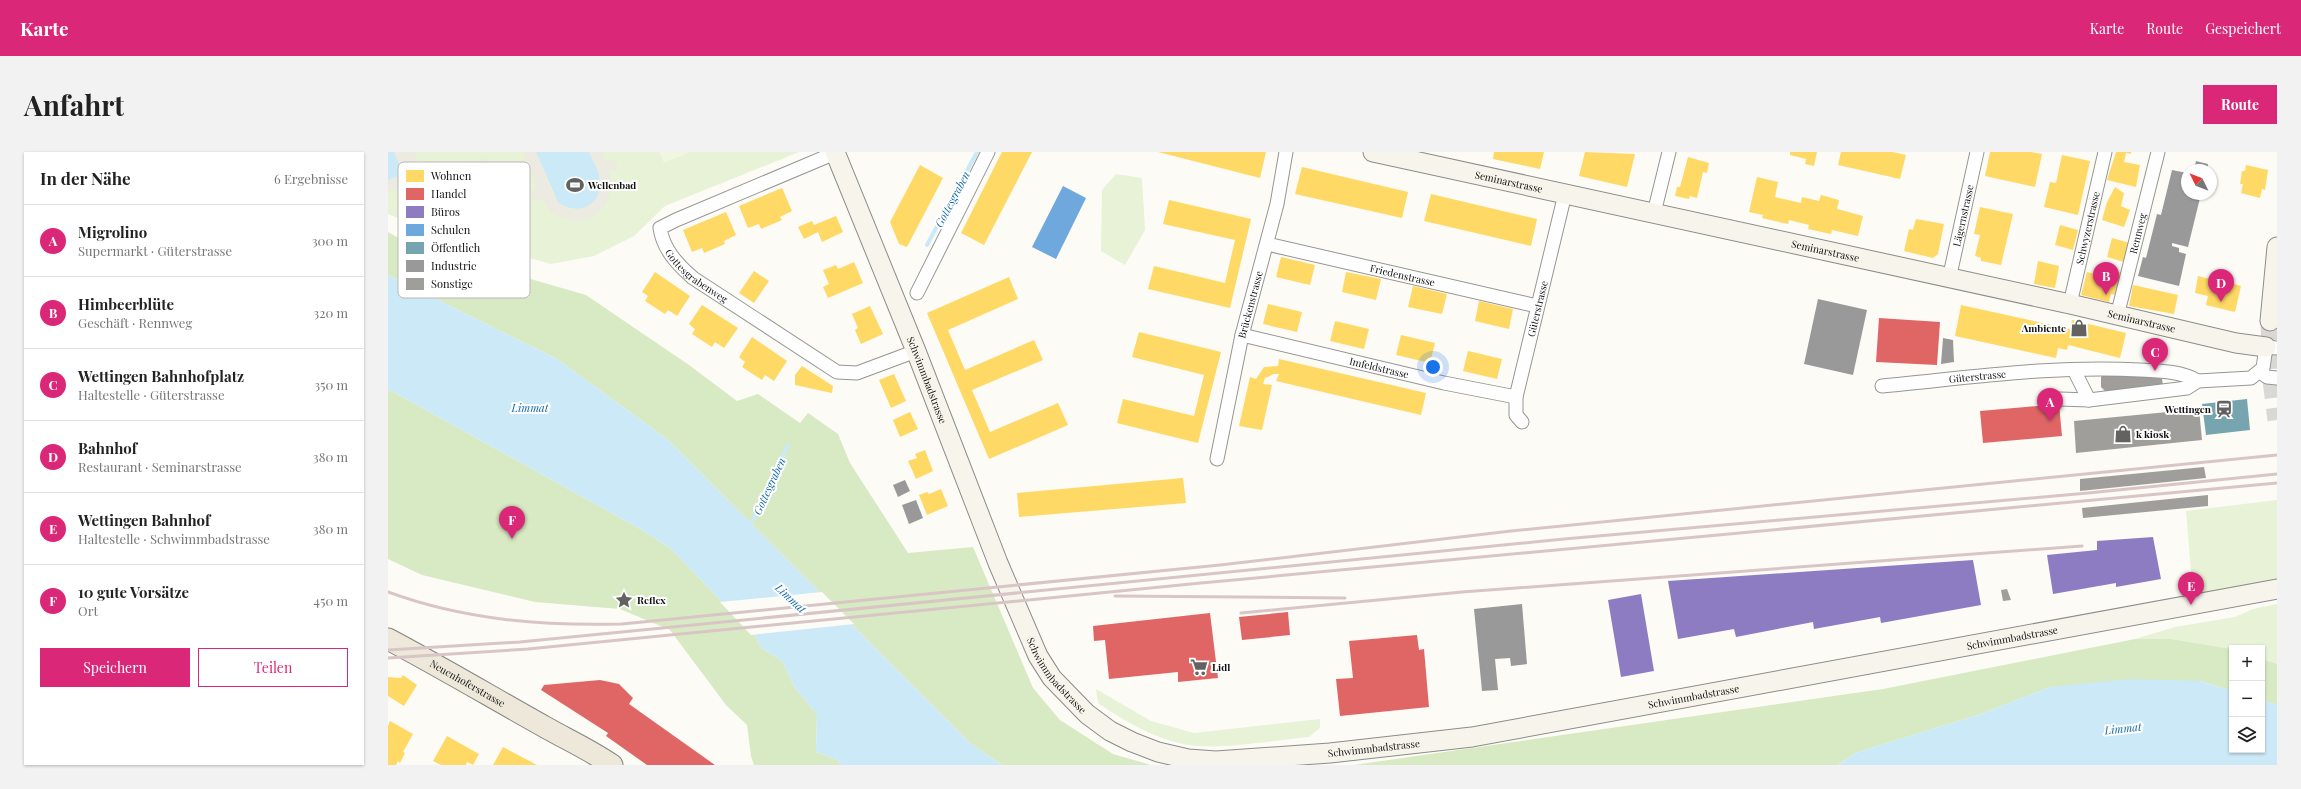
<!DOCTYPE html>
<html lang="de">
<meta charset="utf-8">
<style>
:root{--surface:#fff;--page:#f2f2f2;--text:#222;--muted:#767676;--line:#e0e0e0;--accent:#db2777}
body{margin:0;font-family:"Playfair Display",serif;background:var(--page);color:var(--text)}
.controls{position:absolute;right:12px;bottom:12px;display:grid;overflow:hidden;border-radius:0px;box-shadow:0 1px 3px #0004}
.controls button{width:36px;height:36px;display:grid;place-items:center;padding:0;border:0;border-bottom:1px solid var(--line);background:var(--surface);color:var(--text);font:20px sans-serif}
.compass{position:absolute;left:1793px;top:12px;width:36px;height:36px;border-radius:50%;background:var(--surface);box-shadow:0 1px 3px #0004;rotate:313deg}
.you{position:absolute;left:1045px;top:215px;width:14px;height:14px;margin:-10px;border:3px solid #fff;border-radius:50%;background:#1a73e8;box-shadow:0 0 0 6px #1a73e833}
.badge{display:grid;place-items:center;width:26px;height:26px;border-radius:50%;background:var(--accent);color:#fff;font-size:13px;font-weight:700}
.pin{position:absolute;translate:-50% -33px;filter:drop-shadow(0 1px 2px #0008)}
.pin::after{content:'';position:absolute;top:21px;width:14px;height:12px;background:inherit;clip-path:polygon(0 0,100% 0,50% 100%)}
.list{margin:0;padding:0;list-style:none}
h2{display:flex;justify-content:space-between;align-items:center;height:52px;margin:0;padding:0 16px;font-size:17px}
h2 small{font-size:13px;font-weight:400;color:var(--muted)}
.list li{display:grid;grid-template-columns:26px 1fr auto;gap:12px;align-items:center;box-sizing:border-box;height:72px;padding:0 16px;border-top:1px solid var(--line)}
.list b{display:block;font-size:15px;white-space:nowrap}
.list p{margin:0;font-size:13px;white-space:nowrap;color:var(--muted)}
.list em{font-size:13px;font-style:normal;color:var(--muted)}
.actions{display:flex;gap:8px;padding:12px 16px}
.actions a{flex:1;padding:9px 0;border:1px solid var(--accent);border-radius:0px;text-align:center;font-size:14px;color:var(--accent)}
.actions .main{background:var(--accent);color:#fff}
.icon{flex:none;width:22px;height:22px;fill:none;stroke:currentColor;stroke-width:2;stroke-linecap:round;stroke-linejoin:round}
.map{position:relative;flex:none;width:1889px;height:613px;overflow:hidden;border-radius:0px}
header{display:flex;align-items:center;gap:24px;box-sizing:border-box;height:56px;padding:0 20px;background:var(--accent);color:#fff}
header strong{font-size:19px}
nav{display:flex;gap:22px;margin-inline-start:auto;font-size:14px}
.intro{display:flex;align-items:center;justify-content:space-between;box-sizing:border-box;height:96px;padding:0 24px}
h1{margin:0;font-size:28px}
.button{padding:10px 18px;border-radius:0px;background:var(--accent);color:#fff;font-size:14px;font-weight:700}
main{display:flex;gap:24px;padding:0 24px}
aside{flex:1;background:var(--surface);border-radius:0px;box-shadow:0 1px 3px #0004}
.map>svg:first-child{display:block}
</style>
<header>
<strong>Karte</strong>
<nav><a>Karte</a><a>Route</a><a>Gespeichert</a></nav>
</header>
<div class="intro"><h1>Anfahrt</h1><a class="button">Route</a></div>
<main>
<aside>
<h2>In der Nähe<small>6 Ergebnisse</small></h2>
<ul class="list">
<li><span class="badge">A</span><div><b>Migrolino</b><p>Supermarkt · Güterstrasse</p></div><em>300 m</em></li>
<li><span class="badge">B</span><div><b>Himbeerblüte</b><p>Geschäft · Rennweg</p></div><em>320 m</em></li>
<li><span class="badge">C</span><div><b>Wettingen Bahnhofplatz</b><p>Haltestelle · Güterstrasse</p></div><em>350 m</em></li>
<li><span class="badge">D</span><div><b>Bahnhof</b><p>Restaurant · Seminarstrasse</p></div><em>380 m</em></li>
<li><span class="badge">E</span><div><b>Wettingen Bahnhof</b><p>Haltestelle · Schwimmbadstrasse</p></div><em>380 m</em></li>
<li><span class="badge">F</span><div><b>10 gute Vorsätze</b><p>Ort</p></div><em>450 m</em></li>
</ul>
<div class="actions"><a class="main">Speichern</a><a>Teilen</a></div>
</aside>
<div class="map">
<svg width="1889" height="613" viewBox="0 0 1889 613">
<rect width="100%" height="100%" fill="#fcfbf6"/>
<path fill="#e7f2d6" d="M0,0H411L277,54L246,84L206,104L163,112L31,75L0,62Z
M728,22L754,26L757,78L737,113L713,99L714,38Z
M1889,348V428L1805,443L1798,359Z
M1889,452V512L1874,507V496L1844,497L1783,487H1747L1787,475L1847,465L1865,457Z
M708,537L763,569L806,581L932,567V576L921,585C886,588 827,599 795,592C764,585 736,569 710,551Z"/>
<path fill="#d7eac3" d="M0,80L21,92L198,143L301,213L349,249L370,242L412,271L420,261L450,282L462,311L520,401L585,395L645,536L672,568L725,602L763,613H614L582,591L279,287L169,207L0,123Z
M0,237L254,378L283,397L368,485L372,495L394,509L407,536L429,562L428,600L450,608L453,613H366L363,604L359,573L338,553L282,478L232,457L147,450L34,423L0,407Z
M1747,487H1783L1844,497V539L1812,529L1662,535L1593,562L1467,601L1450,613H966L1495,537Z
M1874,507L1889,512V553L1874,548Z"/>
<path fill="#f0f6df" d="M271,0H302L276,11Z"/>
<path fill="#edeae1" d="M6,0H26L38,30L99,6L108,35L104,36L97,18L99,17L97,13L38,36L40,41L28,45L44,86L37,83L16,34L0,40V28L14,22Z
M135,0H148L165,42L177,55L184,58L209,45L211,39L212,28L201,0H214L218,10L222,9V7H226L230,16L227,20L226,17L221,19L224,31L221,45L215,56L206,64L196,68L184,69L164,61L154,47L145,48L142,40L150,37Z"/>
<path fill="#cbe9f7" d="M0,0H6L15,22L0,28Z
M148,0H201C205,9 211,20 212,29C214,55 188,64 170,50Z
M0,123L169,207L279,287L582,591L614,613H453L450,608L428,600L429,562L407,536L394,509L372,495L368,485L283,397L254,378L0,237Z
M1741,527L1812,529L1844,539V598H1874V548L1889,553V613H1450L1467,601L1593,562L1662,535Z"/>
<path fill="#fcfbf6" d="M434,440L466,472L363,483L332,450Z"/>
<path fill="#ffd966" d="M614,0H644L596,93L573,81Z
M770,0H878L872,26Z
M1106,0H1156L1152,17L1105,7Z
M1197,0L1247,2L1239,35L1191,24Z
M1402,0H1429L1426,14L1417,12L1418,7L1402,3Z
M1453,0H1505L1518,3L1512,27L1450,13Z
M1602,0H1643L1654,2L1647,35L1597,24Z
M1728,0H1743V2L1738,1L1736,10L1752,13L1748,35L1719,28Z
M1674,3L1702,9L1690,63L1656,55L1662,30L1668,31Z
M1300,5L1321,11L1319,21L1315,20L1309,46L1302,44L1301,47L1287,44L1289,35H1292Z
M532,13L555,26L519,95L511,92L502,70Z
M1858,13L1880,18L1877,38L1874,37L1872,46L1853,41L1855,32H1852L1854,19H1857Z
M914,15L1020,40L1014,66L907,42Z
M1369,25L1390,30L1387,45L1413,51L1414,45L1431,49L1433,43L1451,48L1449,57L1475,64L1470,84L1444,78L1443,82L1420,77L1421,73L1401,68L1400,72L1374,66L1375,63L1361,60Z
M1727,35L1736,41L1733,54L1742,58L1736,75L1714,68L1719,50Z
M394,36L404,59L392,65L394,68L373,77L371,72L360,76L351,54Z
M1043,42L1149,67L1143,94L1036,69Z
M781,48L863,67L842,156L760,137L766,114L837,131L847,88L775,72Z
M1592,55L1625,62L1613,113L1593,109V106L1587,104L1592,83L1586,82Z
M338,60L348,83L336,89L337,92L316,101L314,96L304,100L295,78Z
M448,64L455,80L434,90L430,80L416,87L410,75L424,69L426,73Z
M1528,67L1556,72L1550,102L1545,106L1516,99L1521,77L1525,78Z
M1672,73L1690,78L1685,98L1667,93Z
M1724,86L1742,91L1736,110L1719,105Z
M893,105L927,113L922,133L888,125Z
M1650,109L1671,114L1667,136L1646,132Z
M466,110L475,131L440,146L435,135L441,132L435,118L448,113L450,117Z
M1721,118L1734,121L1728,143L1723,142L1721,150L1693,143L1699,120L1719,125Z
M366,119L381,129L366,151L351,141Z
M267,120L302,144L289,164L280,158L277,162L257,149L260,144L254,140Z
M958,120L993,127L988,148L954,140Z
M1810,124L1834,130L1835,126L1844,128L1843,131L1853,134L1847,160L1818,153L1820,144L1807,141Z
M621,125L630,147L560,178L577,218L646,188L655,208L584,238L602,280L670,251L680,273L601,307L539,161Z
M1745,133L1790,143L1786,162L1741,154Z
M1025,134L1059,142L1054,162L1020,155Z
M1091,149L1125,157L1121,177L1087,169Z
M880,152L914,160L909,180L875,172Z
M314,153L350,176L336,196L327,190L324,195L304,182L307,177L301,172Z
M1573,153L1682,177L1684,168L1738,181L1732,206L1680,193L1679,198L1670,196L1668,206L1567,184Z
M482,154L495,182L473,192L467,178L470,176L464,162Z
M947,169L981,177L976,197L942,189Z
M751,180L833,200L810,291L729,271L735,247L806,264L816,223L744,205Z
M1013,183L1047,191L1042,211L1008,203Z
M364,185L399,209L386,229L377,223L374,228L354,215L357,210L351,205Z
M1080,199L1114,207L1109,227L1075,219Z
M891,207L1038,241L1033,263L888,229L891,222H886L877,226L875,232L884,233L874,278L851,274L862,225L868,227L876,215L890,214Z
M414,214L445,234L444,241L407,233V223Z
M506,222L518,249L503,256L491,228Z
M522,260L530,277L512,285L505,268Z
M537,298L545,319L528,327L520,309L529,306L527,302Z
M795,326L798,351L631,365L629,341Z
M553,337L560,354L539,363L531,343L539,340L541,342Z
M15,523L29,533L16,554L0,544V525L13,526Z
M2,569L25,582L15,600L17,601L12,611L10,609L8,613H0V574Z
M59,584L91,602L85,613L79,610L78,613H53L45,609Z
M115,595L149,613H105Z"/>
<path fill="#e06666" d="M1491,166L1552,170L1549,213L1488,210Z
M1671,252L1674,284L1595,291L1592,259Z
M1752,272L1754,288L1718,291L1716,276Z
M900,460L902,483L854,488L851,465Z
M822,461L830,526L790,530V520L721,527L717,488L706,489L705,474Z
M1029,483L1031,498L1036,497L1041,555L952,564L948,527L965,526L961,489Z
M212,528L231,532L245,546L241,552L327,613H259L218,584L220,581L153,538L156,533Z"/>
<path fill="#8e7cc3" d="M1765,385L1773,427L1728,435V431L1665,442L1659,403L1709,398V389Z
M1585,408L1593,453L1493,471L1492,465L1426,477L1425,470L1348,485L1346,477L1290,487L1280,429Z
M1253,442L1266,519L1233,525L1220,448Z"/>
<path fill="#6fa8dc" d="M675,34L698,46L668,107L644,95Z"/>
<path fill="#76a5af" d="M1859,247L1862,278L1818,283L1814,252Z"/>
<path fill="#999" d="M1808,9L1820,12L1819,18H1806Z
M1784,18L1799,21V42H1813L1800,95L1784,91V94L1791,96V100L1798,102L1791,134L1750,124L1755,105L1758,106L1769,62L1773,63Z
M1430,147L1479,158L1465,223L1416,212Z
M1555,186L1565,188L1566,210L1553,212Z
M517,328L522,339L510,345L505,333Z
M528,348L535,366L521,372L514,353Z
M1134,452L1139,512L1123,514L1122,506L1107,507L1110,538L1094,539L1086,457Z"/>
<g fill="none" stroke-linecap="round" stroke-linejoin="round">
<path stroke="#cbe9f7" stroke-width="4" d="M539,93L589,0
M359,374L365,368L400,293"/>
</g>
<path fill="#a09e9b" d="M1715,223H1767L1774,227L1775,233L1718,240L1713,235V225Z
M1811,257L1814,288L1688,301L1686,269Z
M1816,315L1818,326L1692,339V327Z
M1820,343V354L1695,366L1694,356Z
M1619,437L1623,448L1615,449L1613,438Z"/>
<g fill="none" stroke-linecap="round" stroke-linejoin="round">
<path stroke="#d9d8d4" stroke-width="19" stroke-dasharray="19 10" stroke-linecap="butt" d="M1882,169L1884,228L1889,268"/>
<g stroke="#969694" stroke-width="15">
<g id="street">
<path id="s1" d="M447,1L288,68L272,76C275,97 289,112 305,126L449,220L469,221L528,199"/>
<path d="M1266,61L1281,0"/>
<path id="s2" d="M879,92L1149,154"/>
<path id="s3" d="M1561,127L1589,0"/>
<path d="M529,141L600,0"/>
<path id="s4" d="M1682,152L1717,0"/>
<path id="s5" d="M1729,164L1770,0"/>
<path id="s6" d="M854,183L1056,231L1128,245"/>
<path d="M1686,218L1701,248L1799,236L1810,229L1863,226L1875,216L1878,195L1889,196"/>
<path d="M1872,220L1879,225L1889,226"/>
<path id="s7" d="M1494,234C1579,226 1666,213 1752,218C1772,219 1792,219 1810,229"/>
<path d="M1672,247L1701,248"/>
<path id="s8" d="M1134,270L1128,263V245L1177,42"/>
<path id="s9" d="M829,307L854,183L889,52L898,0"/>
</g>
</g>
<g stroke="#8d8c8a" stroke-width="21">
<g id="secondary">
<path id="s10" d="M447,0L528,199L610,411L650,504L664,526L699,562L722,579L744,590L770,600L800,607L828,609L942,601L1084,585L1889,437"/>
<path id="s11" d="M985,0L1682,152L1848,191L1878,195"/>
<path d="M1882,169L1889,95"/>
</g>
</g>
<g stroke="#848381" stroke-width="23">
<g id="primary">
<path id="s12" d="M0,487C53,515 105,546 157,575C180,588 202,598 224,613"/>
</g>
</g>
<use href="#street" stroke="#fffefe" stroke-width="13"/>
<use href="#secondary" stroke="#f6f4eb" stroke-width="19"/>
<use href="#primary" stroke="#ede8da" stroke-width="21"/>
<path stroke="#d9c5c6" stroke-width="3" d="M0,440C76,468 154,474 234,472L832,413L1123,379L1889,303
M727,444L957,446
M853,461L1074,440L1694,394
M0,498L132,490L1176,387L1700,341L1889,322
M0,506L140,497L813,431L1889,331"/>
</g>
<defs>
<g id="stadium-bare" transform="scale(1.38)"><path d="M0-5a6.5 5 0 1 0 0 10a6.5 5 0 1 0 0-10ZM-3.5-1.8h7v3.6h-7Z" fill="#636260" stroke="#fff" stroke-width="2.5" paint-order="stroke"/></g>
<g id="shop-bare" transform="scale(1.38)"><path d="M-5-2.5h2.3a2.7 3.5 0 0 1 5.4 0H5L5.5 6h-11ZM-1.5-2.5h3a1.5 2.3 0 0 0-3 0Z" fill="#636260" stroke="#fff" stroke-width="2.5" paint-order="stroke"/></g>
<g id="station-bare" transform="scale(1.38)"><path d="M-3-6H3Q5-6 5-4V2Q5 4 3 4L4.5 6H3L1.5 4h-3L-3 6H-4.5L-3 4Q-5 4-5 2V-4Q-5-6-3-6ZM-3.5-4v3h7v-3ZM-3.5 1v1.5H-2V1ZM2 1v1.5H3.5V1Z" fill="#636260" stroke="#fff" stroke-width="2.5" paint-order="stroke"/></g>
<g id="sight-bare" transform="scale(1.38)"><path d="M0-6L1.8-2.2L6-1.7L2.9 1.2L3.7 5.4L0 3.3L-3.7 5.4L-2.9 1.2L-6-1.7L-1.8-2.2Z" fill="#636260" stroke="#fff" stroke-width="2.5" paint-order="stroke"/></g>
<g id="supermarket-bare" transform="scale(1.38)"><path d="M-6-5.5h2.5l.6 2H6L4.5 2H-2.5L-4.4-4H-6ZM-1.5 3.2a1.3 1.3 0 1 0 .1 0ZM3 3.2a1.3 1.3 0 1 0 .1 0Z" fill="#636260" stroke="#fff" stroke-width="2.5" paint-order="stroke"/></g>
</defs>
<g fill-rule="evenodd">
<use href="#stadium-bare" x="187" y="33"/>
<use href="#shop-bare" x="1691" y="176"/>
<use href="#station-bare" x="1836" y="257"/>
<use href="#shop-bare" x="1735" y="282"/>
<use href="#sight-bare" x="236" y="448"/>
<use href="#supermarket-bare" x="811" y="515"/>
</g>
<g text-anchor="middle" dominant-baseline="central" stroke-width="4" stroke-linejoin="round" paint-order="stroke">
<g font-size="10" fill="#101010" stroke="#fff">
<text stroke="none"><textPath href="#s11" startOffset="139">Seminarstrasse</textPath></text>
<text stroke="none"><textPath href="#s3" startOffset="65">Lägernstrasse</textPath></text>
<text stroke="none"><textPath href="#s4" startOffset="78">Schwyzerstrasse</textPath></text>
<text stroke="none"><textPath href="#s5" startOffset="85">Rennweg</textPath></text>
<text stroke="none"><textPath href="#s11" startOffset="463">Seminarstrasse</textPath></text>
<text stroke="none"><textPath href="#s1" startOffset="253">Gottesgrabenweg</textPath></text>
<text stroke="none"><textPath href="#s2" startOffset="139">Friedenstrasse</textPath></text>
<text stroke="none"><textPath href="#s9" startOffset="158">Brückenstrasse</textPath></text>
<text stroke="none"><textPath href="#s8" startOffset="118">Güterstrasse</textPath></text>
<text stroke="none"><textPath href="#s11" startOffset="787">Seminarstrasse</textPath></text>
<text stroke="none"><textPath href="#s6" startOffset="141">Imfeldstrasse</textPath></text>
<text stroke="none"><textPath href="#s7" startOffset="96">Güterstrasse</textPath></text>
<text stroke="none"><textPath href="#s10" startOffset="246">Schwimmbadstrasse</textPath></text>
<text stroke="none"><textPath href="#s10" startOffset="1566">Schwimmbadstrasse</textPath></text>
<text stroke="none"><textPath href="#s10" startOffset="570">Schwimmbadstrasse</textPath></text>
<text stroke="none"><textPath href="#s12" startOffset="91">Neuenhoferstrasse</textPath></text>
<text stroke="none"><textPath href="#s10" startOffset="1242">Schwimmbadstrasse</textPath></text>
<text stroke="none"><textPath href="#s10" startOffset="918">Schwimmbadstrasse</textPath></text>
</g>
<g font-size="10" font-weight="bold" fill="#101010" stroke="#fff" text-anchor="start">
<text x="200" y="33">Wellenbad</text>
<text x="1678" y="176" text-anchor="end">Ambiente</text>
<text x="1823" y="257" text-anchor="end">Wettingen</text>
<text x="1748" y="282">k kiosk</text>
<text x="249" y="448">Reflex</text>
<text x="824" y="515">Lidl</text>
</g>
<g font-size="11" font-style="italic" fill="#146aa7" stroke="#fff">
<text transform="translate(564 47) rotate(-62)">Gottesgraben</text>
<text x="142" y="255">Limmat</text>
<text transform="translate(381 334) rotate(-65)">Gottesgraben</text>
<text transform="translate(403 446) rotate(43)">Limmat</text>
<text transform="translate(1735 576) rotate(-6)">Limmat</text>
</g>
</g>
<rect x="10" y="10" width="132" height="136" rx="6" fill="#fff" stroke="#b7b7b7" stroke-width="1"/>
<rect x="18" y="18" width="18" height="12" fill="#ffd966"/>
<rect x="18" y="36" width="18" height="12" fill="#e06666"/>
<rect x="18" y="54" width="18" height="12" fill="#8e7cc3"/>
<rect x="18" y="72" width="18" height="12" fill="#6fa8dc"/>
<rect x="18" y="90" width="18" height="12" fill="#76a5af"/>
<rect x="18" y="108" width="18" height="12" fill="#999"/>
<rect x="18" y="126" width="18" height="12" fill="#a09e9b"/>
<g font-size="11" fill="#101010">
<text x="43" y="28">Wohnen</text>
<text x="43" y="46">Handel</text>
<text x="43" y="64">Büros</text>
<text x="43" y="82">Schulen</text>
<text x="43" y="100">Öffentlich</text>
<text x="43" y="118">Industrie</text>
<text x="43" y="136">Sonstige</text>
</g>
</svg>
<div class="controls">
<button>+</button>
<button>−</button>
<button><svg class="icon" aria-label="layers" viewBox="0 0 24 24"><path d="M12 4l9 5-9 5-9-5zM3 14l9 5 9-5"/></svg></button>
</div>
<svg class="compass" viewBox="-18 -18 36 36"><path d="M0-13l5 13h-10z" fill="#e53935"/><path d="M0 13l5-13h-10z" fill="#767676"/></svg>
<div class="you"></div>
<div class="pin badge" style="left:1662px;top:269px">A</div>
<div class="pin badge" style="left:1718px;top:143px">B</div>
<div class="pin badge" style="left:1767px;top:219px">C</div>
<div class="pin badge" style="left:1833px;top:150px">D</div>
<div class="pin badge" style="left:1803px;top:453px">E</div>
<div class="pin badge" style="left:124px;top:387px">F</div>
</div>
</main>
